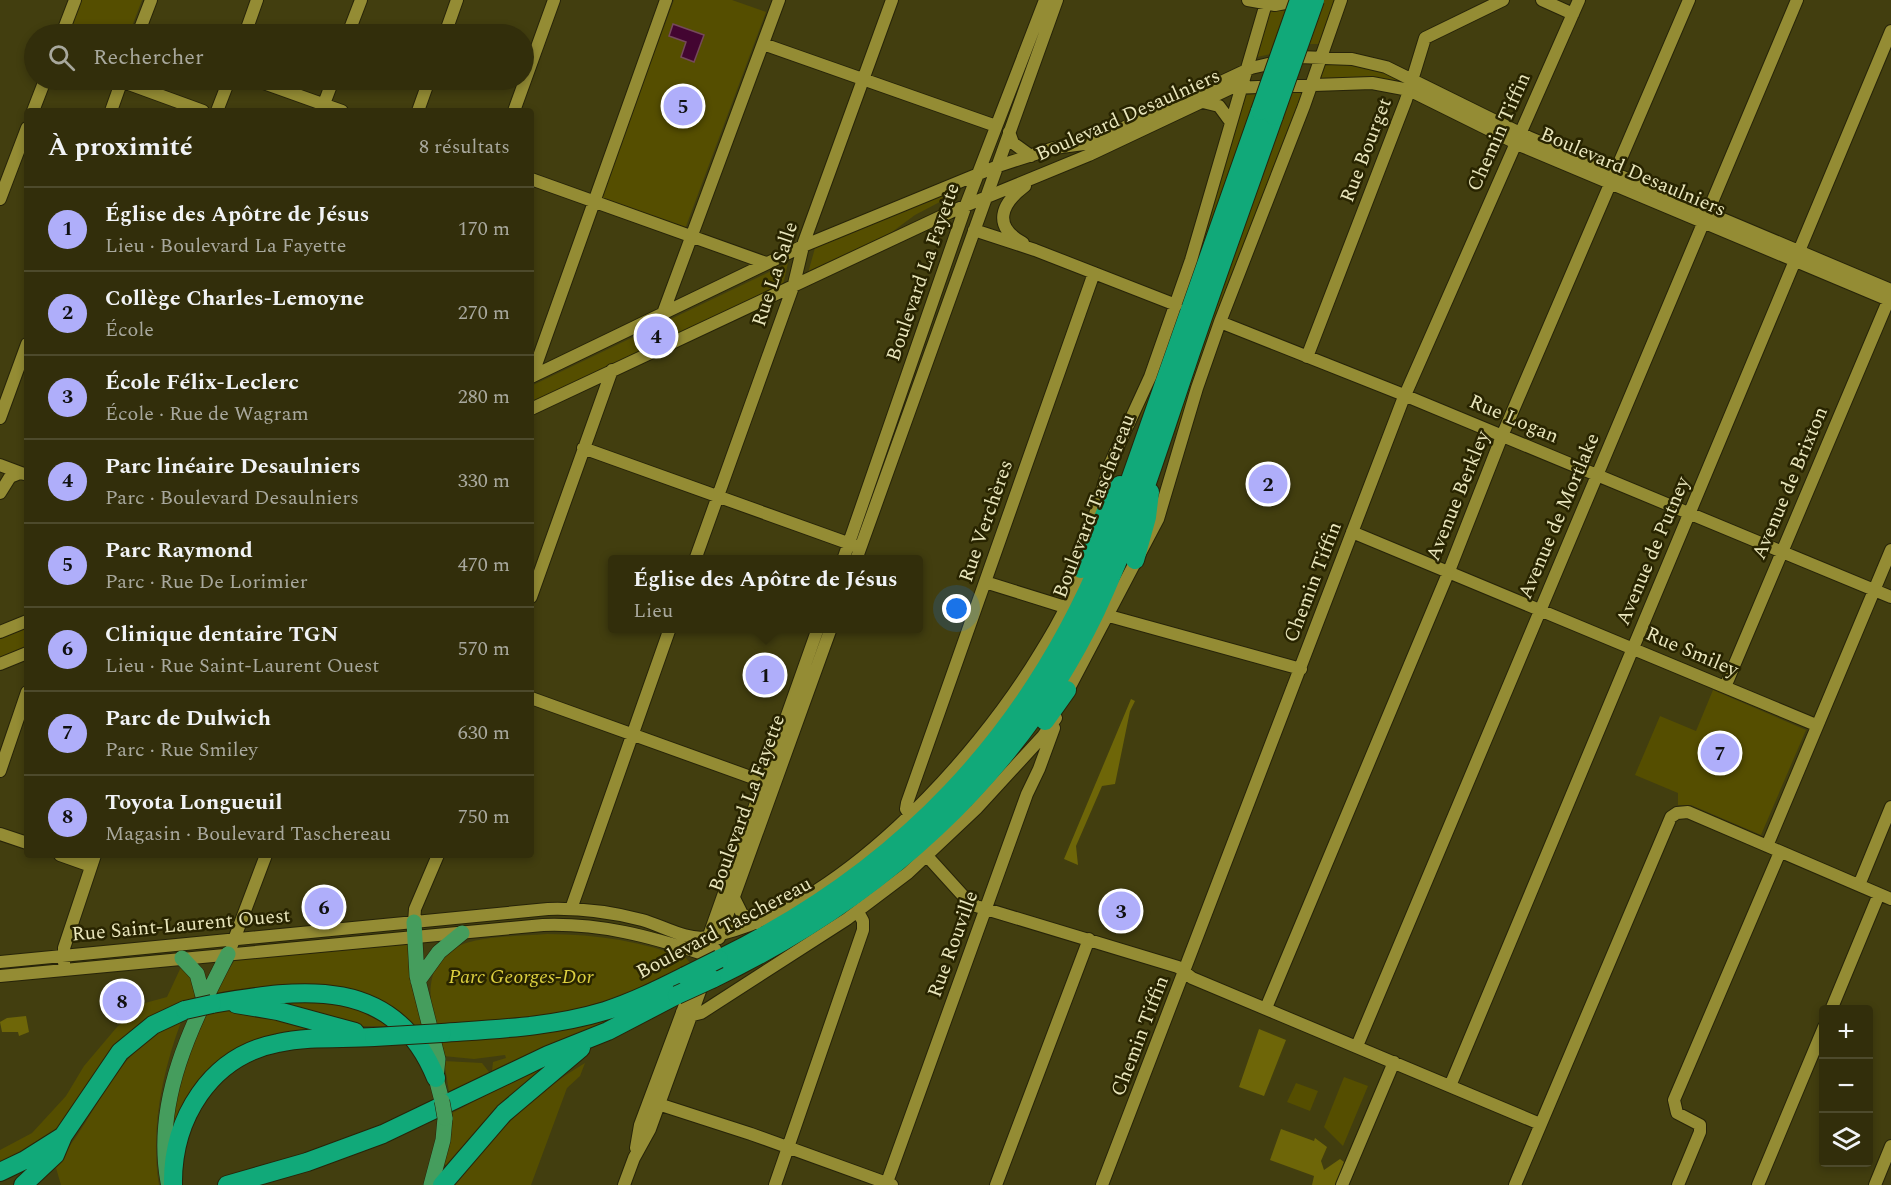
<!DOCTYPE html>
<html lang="fr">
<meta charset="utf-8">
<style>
:root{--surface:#322e0b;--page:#3a3614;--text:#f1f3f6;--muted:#a8a89d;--line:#4d4a2c;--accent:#afaefa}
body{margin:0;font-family:Spectral,serif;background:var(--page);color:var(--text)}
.controls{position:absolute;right:18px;bottom:18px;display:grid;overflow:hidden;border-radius:6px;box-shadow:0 3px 9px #0003}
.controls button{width:54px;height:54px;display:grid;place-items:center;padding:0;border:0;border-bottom:2px solid var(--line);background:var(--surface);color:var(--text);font:30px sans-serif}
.you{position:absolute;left:957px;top:609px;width:21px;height:21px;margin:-15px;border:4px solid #fff;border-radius:50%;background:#1a73e8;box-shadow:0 0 0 9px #1a73e833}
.badge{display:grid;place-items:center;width:39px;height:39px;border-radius:50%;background:var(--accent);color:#111;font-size:20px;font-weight:700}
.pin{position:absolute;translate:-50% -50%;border:3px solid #fff;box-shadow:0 2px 6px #0006}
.popup{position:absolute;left:608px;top:555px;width:315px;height:78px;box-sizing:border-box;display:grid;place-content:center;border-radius:6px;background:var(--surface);filter:drop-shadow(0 2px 4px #0005);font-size:20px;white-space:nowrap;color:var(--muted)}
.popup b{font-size:22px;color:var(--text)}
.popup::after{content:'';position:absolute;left:50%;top:100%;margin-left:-12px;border:12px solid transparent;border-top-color:var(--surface)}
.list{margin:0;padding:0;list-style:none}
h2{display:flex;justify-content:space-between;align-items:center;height:78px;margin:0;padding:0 24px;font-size:26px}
h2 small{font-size:20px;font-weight:400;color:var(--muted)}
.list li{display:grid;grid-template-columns:39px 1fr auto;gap:18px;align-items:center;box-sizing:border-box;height:84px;padding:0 24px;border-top:2px solid var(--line)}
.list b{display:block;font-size:22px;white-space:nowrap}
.list p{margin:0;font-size:20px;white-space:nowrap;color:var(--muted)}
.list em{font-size:20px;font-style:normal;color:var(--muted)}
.icon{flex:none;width:33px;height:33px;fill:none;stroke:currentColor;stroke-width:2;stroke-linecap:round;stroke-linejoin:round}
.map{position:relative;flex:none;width:1891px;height:1185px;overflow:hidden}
.search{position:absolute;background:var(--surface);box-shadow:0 3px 9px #0003;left:24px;top:24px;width:510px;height:66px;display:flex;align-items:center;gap:15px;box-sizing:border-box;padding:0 21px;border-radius:33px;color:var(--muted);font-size:22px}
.panel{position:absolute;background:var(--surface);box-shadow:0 3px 9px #0003;left:24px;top:108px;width:510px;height:750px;border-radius:6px}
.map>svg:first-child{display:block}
</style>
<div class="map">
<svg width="1891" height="1185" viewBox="0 0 1891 1185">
<rect width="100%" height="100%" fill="#423e0f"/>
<path fill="#554e00" d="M78,0H142L129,34H65Z
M674,0H732L766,12L685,229L600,199Z
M1324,0H1336L1319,44H1309Z
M1270,11H1286L1271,54L1257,57Z
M1327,61L1389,73L1399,80H1320Z
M1292,92H1303L1207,344L1168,471L1180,414L1198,357Z
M1257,94L1153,390L1138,423L1214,199L1246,95Z
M960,186L955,194L915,215L892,232L808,273L815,248Z
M788,263L783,285L531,404V386Z
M27,625V648L0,660V637Z
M1713,690L1806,730L1761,835L1691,805H1678V793L1635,775L1660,716L1696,731Z
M547,934C599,934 643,942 686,958L691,964C653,981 616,999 576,1009C530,1021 481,1021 434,1024C415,932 479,939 547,934Z
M410,943L423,1025L412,1026L386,1007L212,995L235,960Z
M181,967C191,975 197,986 194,999C171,1009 148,1017 129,1033C97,1060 83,1102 54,1131C38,1147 20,1155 0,1165V1150L32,1133L66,1096L84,1066L117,1027L145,1003L167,997Z
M269,999L345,1003L388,1026H358Z
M641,1005L450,1098L444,1061L482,1063L489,1072L492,1071L493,1062L506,1058L505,1055L474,1059L443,1056L441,1041Z
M240,1010L306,1027L305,1029L196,1086L183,1105L171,1139L180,1073L208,1012Z
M181,1022C162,1073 150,1131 159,1185H61L56,1168L34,1185C44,1175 55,1165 63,1155C102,1106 118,1045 181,1022Z
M549,1062L550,1064L448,1166L444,1164L450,1139L452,1113Z
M585,1063L580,1076L567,1088L531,1185H455C491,1137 533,1094 585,1063Z
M1344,1077L1368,1086L1343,1146L1324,1127Z
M1296,1083L1318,1091L1310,1111L1287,1102Z"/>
<path fill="#6e6608" d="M1131,699L1135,701L1130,711L1115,784L1102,786L1076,846L1078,865L1064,859Z
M26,1016L29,1032L19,1036L18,1032H2L0,1022L7,1018Z
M1259,1029L1286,1040L1264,1096L1239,1087Z
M1281,1129L1314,1141L1315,1138L1327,1147L1321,1161L1324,1170L1340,1159L1344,1162L1336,1185H1312L1314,1176L1270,1160Z"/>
<path fill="#430531" stroke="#75485b" stroke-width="1.5" d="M673,24L704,35L694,62L681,57L686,42L669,36Z"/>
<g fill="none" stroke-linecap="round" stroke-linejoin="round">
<g stroke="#272409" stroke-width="14">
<path id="minor" d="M1248,0L1275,5L1300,0
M1542,0L1573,14
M62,34L75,0
M138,34L151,0
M245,34L257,0
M348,34L361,0
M445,34L457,0
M763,44L996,126
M118,80L203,111
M255,80L342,111
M1203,102L1219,106L1230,121
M322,109L333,80
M33,111L45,80
M111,111L122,80
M217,111L229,80
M418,111L429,80
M514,111L554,0
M1009,132L1013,143L1031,156
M531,179L766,263
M0,199L27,128
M974,230L1035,250L1176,305
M1023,243C992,226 1001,204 1025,186
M662,316L779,0
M1220,322L1399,393L1891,597
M1307,357L1406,100L1425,38L1503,0
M532,376L666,0
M531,377L803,246L998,166L1054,148L1091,143L1251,68L1299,57L1352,59L1386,67L1528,137L1891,290
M531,409L955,210L1089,155L1231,88L1372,83L1409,90L1524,147L1891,301
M0,418L27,344
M583,448L856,546
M0,465L24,474
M0,493L10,477L20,473
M1090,531L1110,464L1150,377L1191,260L1267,0
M1352,532L1816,725
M695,560L794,284L804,242L892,0
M843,560L966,205L1045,0
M856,560L1057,0
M985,582L1065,607
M531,597L612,370
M1109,616L1301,669
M0,632L27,621
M0,664L27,653
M1725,687L1891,294
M1065,696L1158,519L1197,388L1220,322L1304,106L1341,0
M531,698L770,784
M0,771L27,692
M910,815L906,809L907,803L1094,273
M0,834L27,843
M1767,846L1891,550
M60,855L91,866
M927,856L966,899L976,906L1178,967L1192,978L1540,1124
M1859,885L1891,807
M734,898L742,914L757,923
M571,909L670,628
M414,922L415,909L438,855
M719,938L831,628
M707,941L818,628
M232,945L266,855
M0,962L548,909C579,908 611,912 642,920C661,925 687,941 707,937C836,914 975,761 1040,653C1057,626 1075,594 1083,563
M64,963V948L95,855
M0,976L543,925C600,923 649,936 703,954L715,949
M1266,1008L1449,571L1502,436L1689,0
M1831,1010L1879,894
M682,1012L693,1015L701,1013L847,919L908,873L976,809L1043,736L1056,718
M1357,1046L1797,0
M1450,1086L1891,31
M652,1102L751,1134L892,1185
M636,1148L640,1125L692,986
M624,1185L634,1158L650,1129L704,980
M775,1185L863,930V921L858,912
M886,1185L1027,794L1039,769L1054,728
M996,1185L1089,939
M1102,1185L1402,402L1579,0
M1342,1185L1394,1062
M1515,1185L1671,817L1677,813L1688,812L1891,899
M1678,1185L1700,1132V1125L1677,1113L1674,1100L1780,852
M1758,1185L1824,1027
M1875,1185L1891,1146"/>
</g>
<g stroke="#272409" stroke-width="16">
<path id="major" d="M414,922L417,976L438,1059L436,1078L442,1101
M182,958L197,974L204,1000
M418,981L439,952L462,933
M168,1182C153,1100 192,1024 228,954
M431,1185L443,1140L445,1118"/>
</g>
<g stroke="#272409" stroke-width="20">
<path id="highway" d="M1135,560L1147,517L1150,492
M1081,569L1109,504L1120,485
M1045,721L1067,690
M719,959C900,871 1028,737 1105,551L1260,111
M712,979C878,900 1016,778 1096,611C1133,532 1159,447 1187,364C1215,281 1245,198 1274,116
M212,1004C302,988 394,975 436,1078
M236,1004L278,1011L355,1032
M442,1033C497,1029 552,1027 605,1011C633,1002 659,989 685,976
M0,1172L25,1160L63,1136
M23,1185L55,1155L63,1136L120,1052L153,1025L185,1010
M173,1185C172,1119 210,1056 278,1043C309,1036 343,1039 374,1037
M227,1185L307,1162L383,1134L548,1055L608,1031L677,995
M442,1185L504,1113L581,1048"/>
</g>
<use href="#minor" stroke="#948c34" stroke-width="12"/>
<use href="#major" stroke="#459d5d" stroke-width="15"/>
<use href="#highway" stroke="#11a979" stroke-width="18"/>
<g stroke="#272409" stroke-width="16" stroke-linecap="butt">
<path id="major-bridge" d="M442,1101L445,1118"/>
</g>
<g stroke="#272409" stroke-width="20" stroke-linecap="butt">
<path id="highway-bridge" d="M1260,111L1299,0
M1274,116L1315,0
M685,976L719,959
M677,995L712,979
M185,1010L212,1004
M374,1037L442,1033"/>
</g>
<use href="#major-bridge" stroke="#459d5d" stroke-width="15"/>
<use href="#highway-bridge" stroke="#11a979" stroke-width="18"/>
</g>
<g text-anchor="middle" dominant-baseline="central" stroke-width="5" stroke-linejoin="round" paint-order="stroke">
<g font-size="20" fill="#e9e6bc" stroke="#282400">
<text transform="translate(1128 115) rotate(-24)">Boulevard Desaulniers</text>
<text transform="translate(1499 132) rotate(-66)">Chemin Tiffin</text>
<text transform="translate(1366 150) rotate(-69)">Rue Bourget</text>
<text transform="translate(1633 172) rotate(23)">Boulevard Desaulniers</text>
<text transform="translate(923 272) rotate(-71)">Boulevard La Fayette</text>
<text transform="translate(775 274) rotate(-72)">Rue La Salle</text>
<text transform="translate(1514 419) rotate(23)">Rue Logan</text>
<text transform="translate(1790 483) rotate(-67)">Avenue de Brixton</text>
<text transform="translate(1458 496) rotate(-68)">Avenue Berkley</text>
<text transform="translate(1094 506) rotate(-69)">Boulevard Taschereau</text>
<text transform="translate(1559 516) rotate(-67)">Avenue de Mortlake</text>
<text transform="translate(986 521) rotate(-71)">Rue Verchères</text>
<text transform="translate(1653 551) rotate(-67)">Avenue de Putney</text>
<text transform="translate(1313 582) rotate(-69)">Chemin Tiffin</text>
<text transform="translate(1692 652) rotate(23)">Rue Smiley</text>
<text transform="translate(747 803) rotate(-70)">Boulevard La Fayette</text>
<text transform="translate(181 925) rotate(-5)">Rue Saint-Laurent Ouest</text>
<text transform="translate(724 928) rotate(-28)">Boulevard Taschereau</text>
<text transform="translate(953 944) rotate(-70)">Rue Rouville</text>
<text transform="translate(1140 1036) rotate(-69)">Chemin Tiffin</text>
</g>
<g font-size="20" font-style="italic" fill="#ded13f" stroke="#282400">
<text x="521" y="977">Parc Georges-Dor</text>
</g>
</g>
</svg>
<div class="controls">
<button>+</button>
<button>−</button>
<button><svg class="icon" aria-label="layers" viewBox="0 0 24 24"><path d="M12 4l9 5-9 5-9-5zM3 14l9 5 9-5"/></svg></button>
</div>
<div class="you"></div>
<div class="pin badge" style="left:765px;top:675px">1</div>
<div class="popup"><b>Église des Apôtre de Jésus</b>Lieu</div>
<div class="pin badge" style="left:1268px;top:484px">2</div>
<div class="pin badge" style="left:1121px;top:911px">3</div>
<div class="pin badge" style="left:656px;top:336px">4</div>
<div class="pin badge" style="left:683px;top:106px">5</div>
<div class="pin badge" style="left:324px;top:907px">6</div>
<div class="pin badge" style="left:1720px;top:753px">7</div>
<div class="pin badge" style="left:122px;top:1001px">8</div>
<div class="search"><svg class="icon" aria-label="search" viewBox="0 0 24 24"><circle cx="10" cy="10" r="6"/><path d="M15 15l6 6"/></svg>Rechercher</div>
<section class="panel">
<h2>À proximité<small>8 résultats</small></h2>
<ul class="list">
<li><span class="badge">1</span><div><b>Église des Apôtre de Jésus</b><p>Lieu · Boulevard La Fayette</p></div><em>170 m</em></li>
<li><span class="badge">2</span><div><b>Collège Charles-Lemoyne</b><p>École</p></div><em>270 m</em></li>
<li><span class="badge">3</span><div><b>École Félix-Leclerc</b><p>École · Rue de Wagram</p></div><em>280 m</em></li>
<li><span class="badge">4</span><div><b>Parc linéaire Desaulniers</b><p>Parc · Boulevard Desaulniers</p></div><em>330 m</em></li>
<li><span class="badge">5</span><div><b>Parc Raymond</b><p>Parc · Rue De Lorimier</p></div><em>470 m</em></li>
<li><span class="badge">6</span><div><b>Clinique dentaire TGN</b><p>Lieu · Rue Saint-Laurent Ouest</p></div><em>570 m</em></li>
<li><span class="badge">7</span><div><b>Parc de Dulwich</b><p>Parc · Rue Smiley</p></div><em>630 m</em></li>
<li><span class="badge">8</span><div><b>Toyota Longueuil</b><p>Magasin · Boulevard Taschereau</p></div><em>750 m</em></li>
</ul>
</section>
</div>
